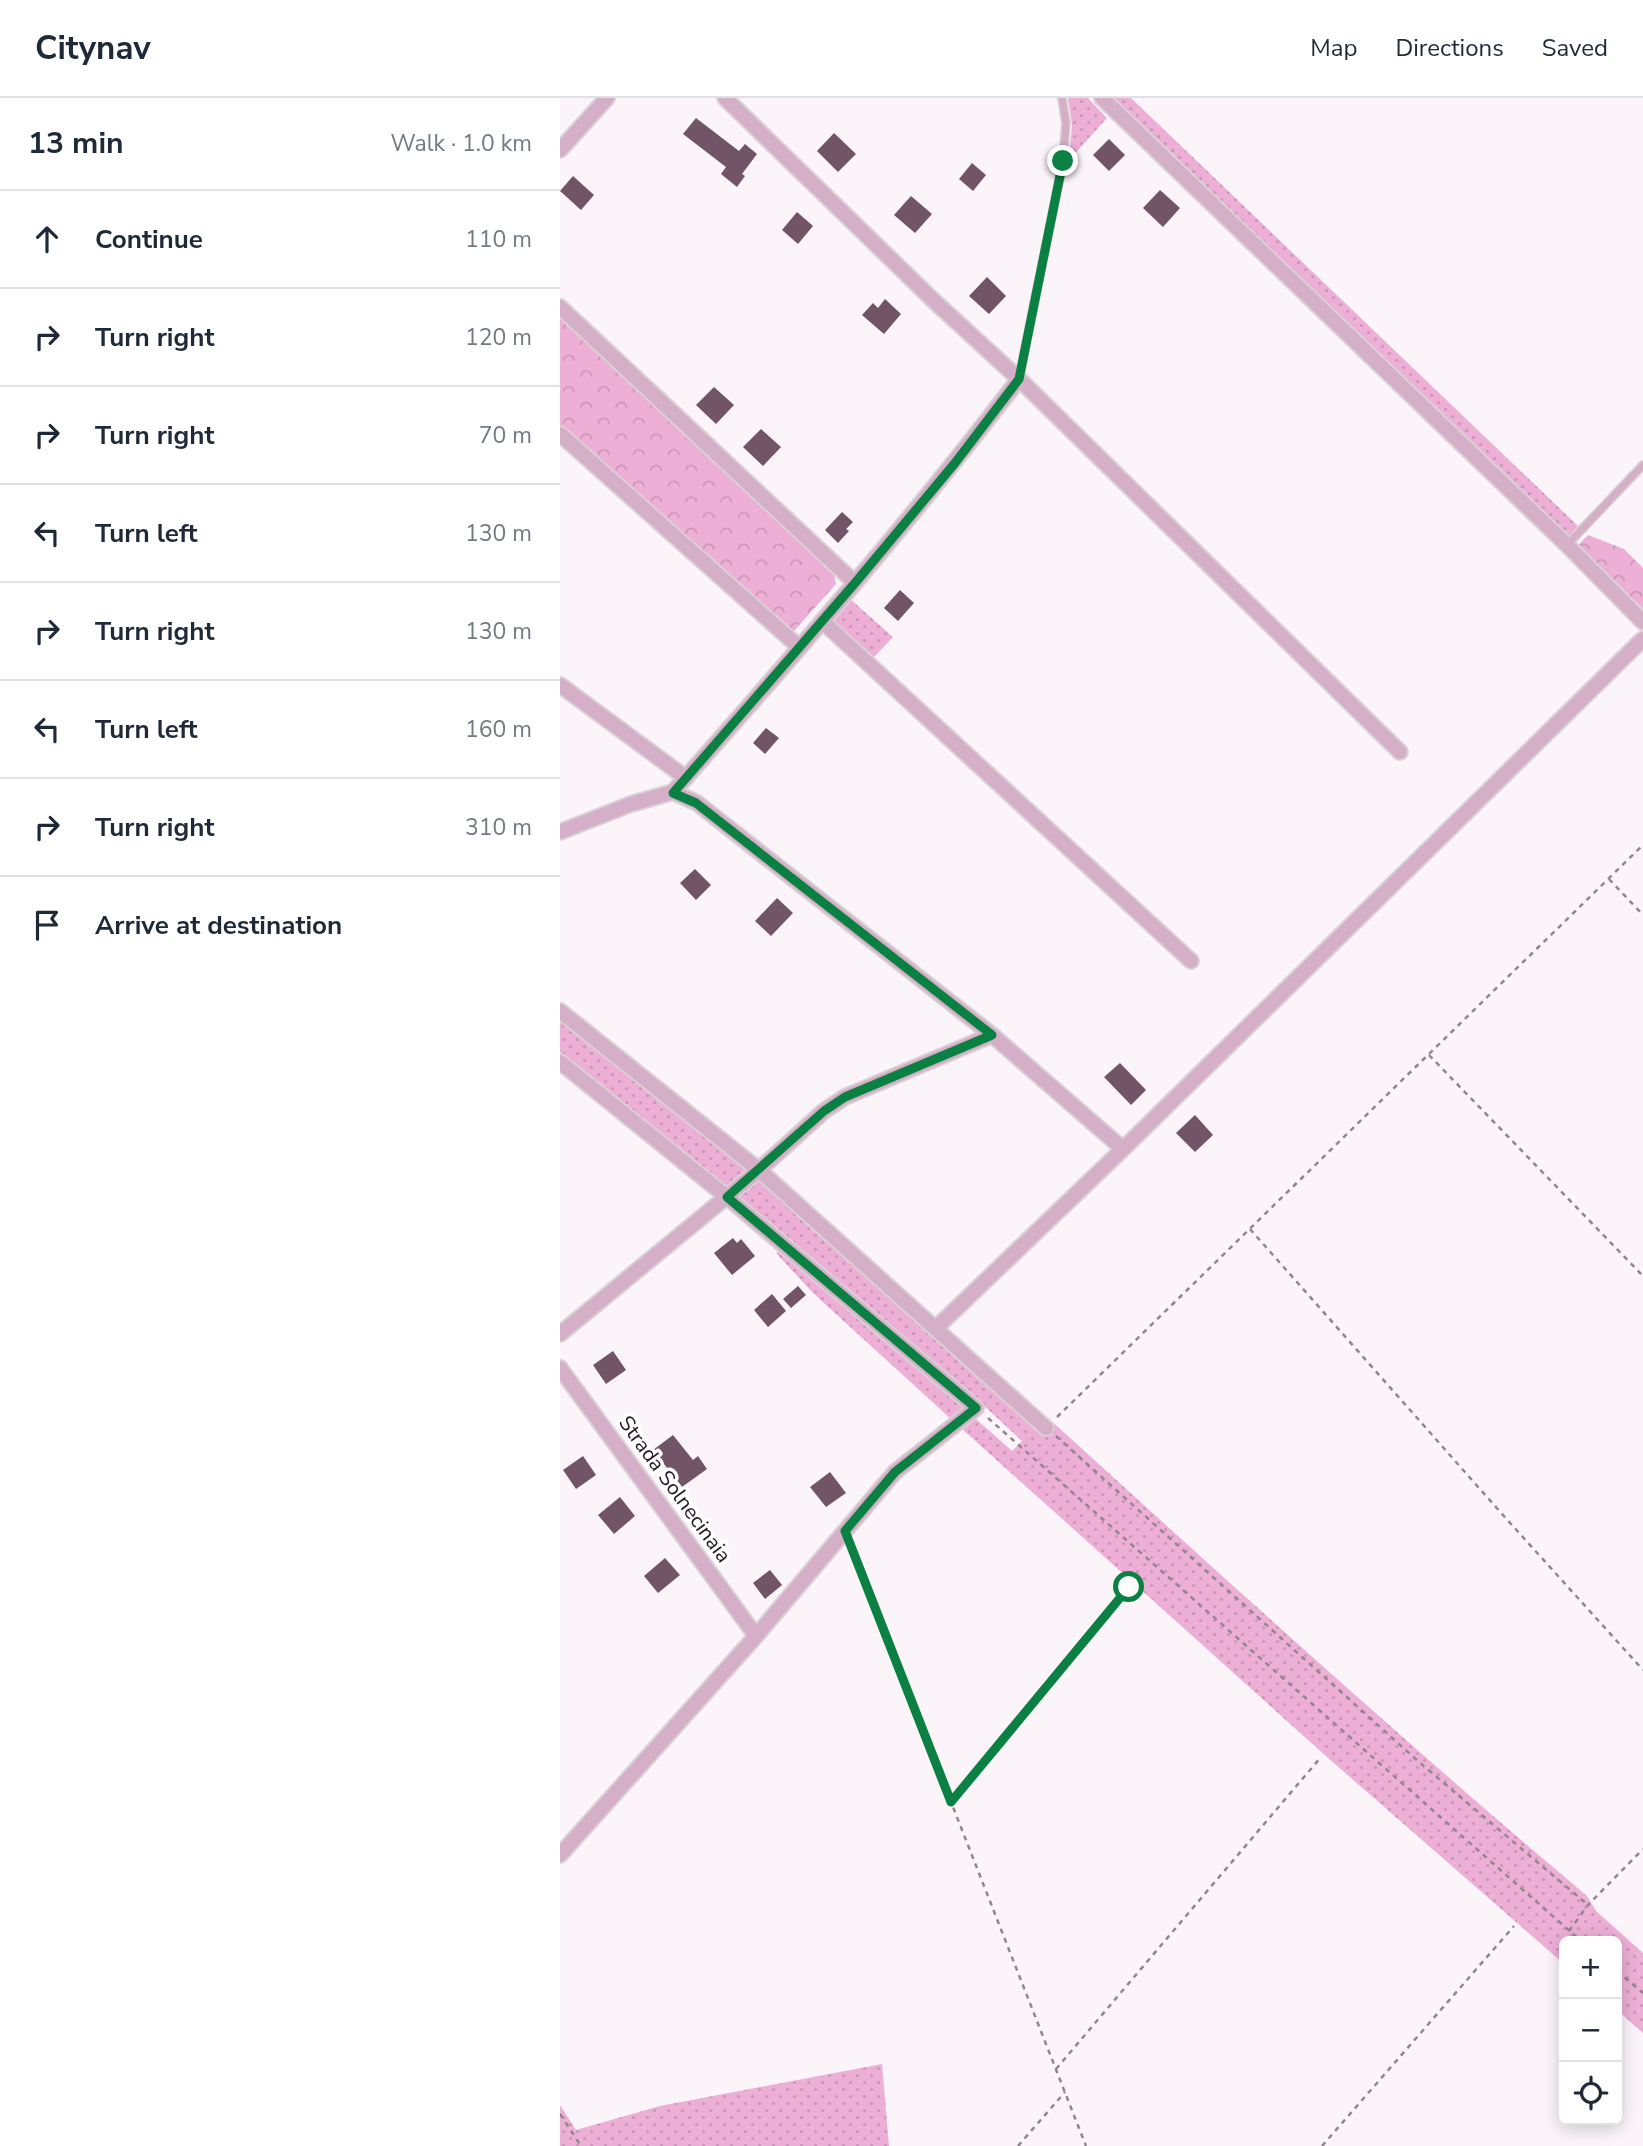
<!DOCTYPE html>
<meta charset="utf-8">
<style>
:root{--surface:#fff;--page:#f6f6f7;--text:#1f2937;--muted:#747a83;--line:#e0e1e3}
body{margin:0;font-family:"Nunito Sans",sans-serif;background:var(--page);color:var(--text)}
.controls{position:absolute;right:21px;bottom:21px;display:grid;overflow:hidden;border-radius:10px;box-shadow:0 4px 18px #0003}
.controls button{width:63px;height:63px;display:grid;place-items:center;padding:0;border:0;border-bottom:2px solid var(--line);background:var(--surface);color:var(--text);font:35px sans-serif}
.stop{position:absolute;width:21px;height:21px;margin:-16px;border:5px solid #0b8043;border-radius:50%;background:#fff}
.stop.end{background:#0b8043;border-color:#fff;box-shadow:0 2px 7px #0008}
.list{margin:0;padding:0;list-style:none}
h2{display:flex;justify-content:space-between;align-items:center;height:91px;margin:0;padding:0 28px;font-size:30px}
h2 small{font-size:23px;font-weight:400;color:var(--muted)}
.list li{display:grid;grid-template-columns:46px 1fr auto;gap:21px;align-items:center;box-sizing:border-box;height:98px;padding:0 28px;border-top:2px solid var(--line)}
.list b{display:block;font-size:26px;white-space:nowrap}
.list em{font-size:23px;font-style:normal;color:var(--muted)}
.icon{flex:none;width:38px;height:38px;fill:none;stroke:currentColor;stroke-width:2;stroke-linecap:round;stroke-linejoin:round}
.map{position:relative;flex:none;width:1083px;height:2048px;overflow:hidden}
header{display:flex;align-items:center;gap:42px;box-sizing:border-box;height:98px;padding:0 35px;background:var(--surface);border-bottom:2px solid var(--line)}
header strong{font-size:33px}
nav{display:flex;gap:38px;margin-inline-start:auto;font-size:24px}
main{display:flex}
aside{flex:1;background:var(--surface)}
.map>svg:first-child{display:block}
</style>
<header>
<strong>Citynav</strong>
<nav><a>Map</a><a>Directions</a><a>Saved</a></nav>
</header>
<main>
<aside>
<h2>13 min<small>Walk · 1.0 km</small></h2>
<ul class="list">
<li><svg class="icon" aria-label="ahead" viewBox="0 0 24 24"><path d="M12 20V5M6 11l6-6 6 6"/></svg><div><b>Continue</b></div><em>110 m</em></li>
<li><svg class="icon" aria-label="right" viewBox="0 0 24 24"><path d="M7 20v-9h11M14 6l5 5-5 5"/></svg><div><b>Turn right</b></div><em>120 m</em></li>
<li><svg class="icon" aria-label="right" viewBox="0 0 24 24"><path d="M7 20v-9h11M14 6l5 5-5 5"/></svg><div><b>Turn right</b></div><em>70 m</em></li>
<li><svg class="icon" aria-label="left" viewBox="0 0 24 24"><path d="M17 20v-9H6M10 6l-5 5 5 5"/></svg><div><b>Turn left</b></div><em>130 m</em></li>
<li><svg class="icon" aria-label="right" viewBox="0 0 24 24"><path d="M7 20v-9h11M14 6l5 5-5 5"/></svg><div><b>Turn right</b></div><em>130 m</em></li>
<li><svg class="icon" aria-label="left" viewBox="0 0 24 24"><path d="M17 20v-9H6M10 6l-5 5 5 5"/></svg><div><b>Turn left</b></div><em>160 m</em></li>
<li><svg class="icon" aria-label="right" viewBox="0 0 24 24"><path d="M7 20v-9h11M14 6l5 5-5 5"/></svg><div><b>Turn right</b></div><em>310 m</em></li>
<li><svg class="icon" aria-label="arrive" viewBox="0 0 24 24"><path d="M6 21V4h12l-3 4 3 4H6"/></svg><div><b>Arrive at destination</b></div></li>
</ul>
</aside>
<div class="map">
<svg width="1083" height="2048" viewBox="0 0 1083 2048">
<defs>
<pattern id="grass-dots" width="8" height="8" patternUnits="userSpaceOnUse" patternTransform="scale(1.75)"><rect width="8" height="8" fill="#eeafd7"/><path d="M2 2h.1M6 6h.1" fill="none" stroke="#cc96b8" stroke-width="1.8" stroke-linecap="round"/></pattern>
<pattern id="forest-crowns" width="20" height="18" patternUnits="userSpaceOnUse" patternTransform="scale(1.75)"><rect width="20" height="18" fill="#eeafd7"/><path d="M2 6a3 3 0 1 1 6 0M12 15a3 3 0 1 1 6 0" fill="none" stroke="#cc96b8"/></pattern>
</defs>
<rect width="100%" height="100%" fill="#fbf4f9"/>
<path fill="url(#grass-dots)" d="M508,0H528L547,20L509,62L512,27Z
M549,0H571L1018,428L1007,440Z
M290,501L333,539L314,559L272,521Z
M0,920L189,1072L168,1089L0,954Z
M199,1081L476,1329L487,1319C665,1481 843,1643 1027,1798L1036,1813L1083,1855V1935L1057,1912V1843H1004V1866L767,1659L401,1330L416,1321L452,1353L462,1343L421,1305L178,1099Z
M222,1151L408,1310L391,1321L253,1195L216,1155Z
M322,1966L329,2048H0V2007L16,2032L100,2008Z"/>
<path fill="url(#forest-crowns)" d="M0,220L274,476L276,486L234,533L224,530L0,329Z
M1028,437L1064,451L1083,470V511L1018,447Z"/>
<path fill="#715567" d="M136,20L179,53L185,46L197,56L182,76L185,78L177,89L161,76L166,69L123,36Z
M274,35L296,56L278,74L257,53Z
M549,41L565,57L549,73L533,57Z
M412,65L426,77L413,93L399,81Z
M13,78L34,97L21,112L0,93Z
M600,92L620,110L603,129L583,110Z
M351,98L372,116L355,135L334,117Z
M237,114L253,128L238,146L222,132Z
M427,179L446,198L429,216L409,198Z
M325,201L341,216L324,236L302,217L313,205L318,210Z
M154,289L174,307L156,326L136,307Z
M201,331L221,349L203,368L183,349Z
M282,414L293,424L286,431L289,433L278,445L265,432Z
M340,492L354,505L338,523L324,510Z
M206,630L219,640L205,656L193,645Z
M135,771L151,787L136,802L120,785Z
M217,800L233,815L211,838L195,823Z
M560,965L586,992L571,1007L544,979Z
M635,1017L653,1037L635,1054L616,1035Z
M173,1140L177,1145L181,1141L195,1158L172,1177L154,1155Z
M238,1188L246,1197L231,1210L223,1201Z
M212,1196L226,1213L208,1229L194,1212Z
M53,1253L66,1272L46,1286L33,1267Z
M113,1337L133,1362L138,1358L147,1371L122,1389L93,1352Z
M23,1358L36,1377L16,1391L3,1372Z
M270,1374L286,1395L266,1409L250,1389Z
M60,1399L75,1418L54,1436L38,1417Z
M105,1460L120,1477L98,1495L84,1478Z
M210,1472L222,1487L205,1501L193,1485Z"/>
<g fill="none" stroke-linecap="round" stroke-linejoin="round">
<g stroke="#d9d1d6" stroke-width="10">
<path id="lane" d="M459,281L503,63L506,25L502,0
M1007,447L1083,367"/>
</g>
<g stroke="#d9d1d6" stroke-width="18">
<path id="street" d="M165,0L373,202L459,281L840,654
M542,0L1007,447L1083,524
M0,52L47,0
M0,209L295,485
M0,336L239,549
M262,523L631,863
M0,587L126,680
M113,694C232,560 350,424 459,281
M0,734L71,706L113,694L137,705L432,937L563,1051
M0,913L199,1072L486,1330
M0,964L167,1099L416,1310L335,1374L196,1538L0,1757
M375,1231L563,1051L1083,541
M0,1236L199,1072L264,1013L285,999L432,937
M0,1270L196,1538"/>
</g>
<path stroke="#90878d" stroke-width="2.5" stroke-dasharray="5 5" stroke-linecap="butt" d="M1049,781L1083,817
M869,957L1083,1178
M690,1131L942,1416L1083,1572
M497,1319L1083,747
M428,1320L1021,1843
M496,1338L859,1664L1028,1807
M291,1449L526,2048
M391,1704L569,1489
M1009,1833L1028,1807L1083,1751
M1057,1873L1083,1895
M496,1971L761,1659
M0,2016L21,2048
M458,2048L505,1994
M762,2048L954,1828"/>
<use href="#lane" stroke="#d5aec7" stroke-width="7"/>
<use href="#street" stroke="#d5aec7" stroke-width="14"/>
</g>
<g fill="none" stroke-linecap="round" stroke-linejoin="round">
<path stroke="#0b8043" stroke-width="9" d="M503,63L459,281L395,365L295,485L113,695L136,705L432,937L285,999L264,1013L167,1099L416,1310L335,1374L285,1433L391,1704L569,1489"/>
</g>
<g text-anchor="middle" dominant-baseline="central" stroke-width="7" stroke-linejoin="round" paint-order="stroke">
<g font-size="21" fill="#241920" stroke="#fff">
<text transform="translate(115 1391) rotate(54)">Strada Solnecinaia</text>
</g>
</g>
</svg>
<div class="controls">
<button>+</button>
<button>−</button>
<button><svg class="icon" aria-label="locate" viewBox="0 0 24 24"><circle cx="12" cy="12" r="6"/><path d="M12 2v4M12 18v4M2 12h4M18 12h4"/></svg></button>
</div>
<div class="stop" style="left:569px;top:1489px"></div>
<div class="stop end" style="left:503px;top:63px"></div>
</div>
</main>
